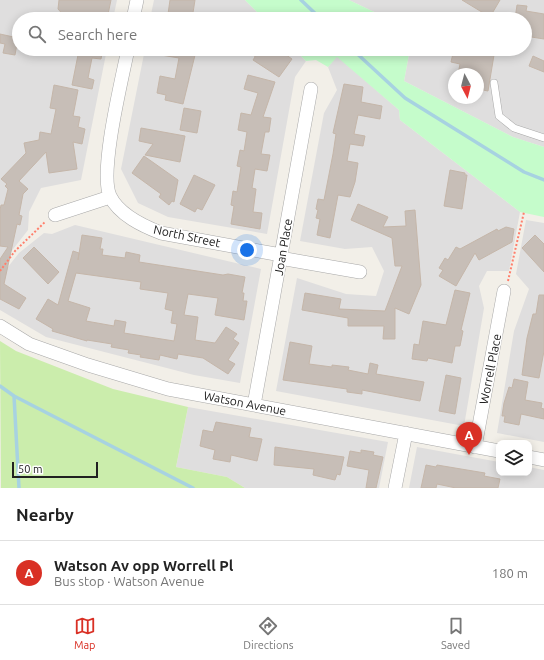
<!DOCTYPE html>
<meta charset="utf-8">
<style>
:root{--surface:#fff;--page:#f6f6f6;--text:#222;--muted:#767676;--line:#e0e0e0;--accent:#d93025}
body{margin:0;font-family:Ubuntu,sans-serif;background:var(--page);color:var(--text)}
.controls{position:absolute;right:12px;bottom:12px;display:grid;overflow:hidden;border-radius:8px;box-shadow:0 2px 10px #0003}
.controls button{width:36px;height:36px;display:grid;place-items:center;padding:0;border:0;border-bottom:1px solid var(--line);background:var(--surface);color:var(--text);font:20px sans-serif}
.compass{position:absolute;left:448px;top:68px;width:36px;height:36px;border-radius:50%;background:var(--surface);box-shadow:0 2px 10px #0003;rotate:173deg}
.scale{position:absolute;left:12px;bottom:10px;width:86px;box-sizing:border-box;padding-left:4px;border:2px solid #212121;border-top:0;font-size:11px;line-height:14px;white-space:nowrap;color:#212121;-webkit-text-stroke:3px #fff;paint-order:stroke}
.you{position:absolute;left:247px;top:250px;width:14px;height:14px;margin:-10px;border:3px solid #fff;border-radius:50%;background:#1a73e8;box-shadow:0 0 0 6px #1a73e833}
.badge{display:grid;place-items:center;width:26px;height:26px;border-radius:50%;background:var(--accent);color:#fff;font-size:13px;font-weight:700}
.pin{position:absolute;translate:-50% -33px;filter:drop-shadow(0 1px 2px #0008)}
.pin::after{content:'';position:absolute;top:21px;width:14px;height:12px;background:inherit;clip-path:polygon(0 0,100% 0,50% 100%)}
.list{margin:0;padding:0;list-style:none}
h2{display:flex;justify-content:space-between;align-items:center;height:52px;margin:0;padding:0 16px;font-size:17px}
h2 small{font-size:13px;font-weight:400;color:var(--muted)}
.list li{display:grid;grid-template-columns:26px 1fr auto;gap:12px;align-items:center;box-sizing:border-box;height:64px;padding:0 16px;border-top:1px solid var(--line)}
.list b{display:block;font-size:15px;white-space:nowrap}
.list p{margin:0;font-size:13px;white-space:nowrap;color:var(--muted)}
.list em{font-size:13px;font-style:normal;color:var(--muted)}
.icon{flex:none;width:22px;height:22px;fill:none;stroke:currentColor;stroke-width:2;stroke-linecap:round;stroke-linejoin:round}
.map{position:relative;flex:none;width:544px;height:488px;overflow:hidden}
.search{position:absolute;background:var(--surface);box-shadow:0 2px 10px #0003;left:12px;right:12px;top:12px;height:44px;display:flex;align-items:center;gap:10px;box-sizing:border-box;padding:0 14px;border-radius:22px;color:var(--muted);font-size:15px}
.sheet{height:116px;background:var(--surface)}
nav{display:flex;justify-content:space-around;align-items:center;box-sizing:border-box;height:56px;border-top:1px solid var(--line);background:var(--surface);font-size:11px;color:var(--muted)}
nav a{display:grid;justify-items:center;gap:2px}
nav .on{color:var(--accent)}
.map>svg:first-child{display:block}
</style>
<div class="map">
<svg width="544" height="488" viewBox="0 0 544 488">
<rect width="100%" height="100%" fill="#f2efe8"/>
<path fill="#dfdede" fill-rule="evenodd" d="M0,0H117L113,19H19V49H107L81,180L41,188L29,212L28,230L0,266Z
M154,0H245L264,19H150Z
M349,0H544V147L513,137L404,81L410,49H525V19H389ZM454,74H478V98H454Z
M145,49H294L306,61L295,77L267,234L168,217L138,203L121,169Z
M337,56L399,110L400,120L520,212L509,271H487L479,286L484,308L464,426L276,391L297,278L346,294L376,296L384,271L372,247L345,249L300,241L324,113L337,90L328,67Z
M526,220L544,223V442L497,433L514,331L529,289L516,274Z
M75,225L261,269L240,383L194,375L46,337L0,310V277L19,253L44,233L52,234Z
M188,407L388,442L379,488H245L227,477L176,467Z
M417,447L499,462V473H529V467L544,470V488H409Z"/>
<path fill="#cbedac" d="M0,341L16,351L113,389L188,407L176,467L227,477L245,488H1Z"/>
<path fill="#c5fccb" d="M245,0H349L389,19H264Z
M294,49H410L404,81L513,137L544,147V217L520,212L400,120L399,110L337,57L328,67L316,60L306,61Z"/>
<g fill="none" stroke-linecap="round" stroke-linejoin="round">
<path stroke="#a7d2e1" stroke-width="3.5" d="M301,0L321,19
M352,49L405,98L524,172L544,180
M0,386L14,396L19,488
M14,396L193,488"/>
</g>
<path fill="#c7beb7" stroke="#c5b6a9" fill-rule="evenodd" d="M59,0H111L107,19H67L58,9Z
M170,0H195L192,19H172L173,15L168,14Z
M462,0H500L490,17Z
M517,5L527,6L526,11L544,14V39L525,36V19H515Z
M0,34L18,38L15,55L3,53L5,44L0,43Z
M71,49H103L101,59L92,58L88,78L94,80L92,89L72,85L78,55L70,53Z
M156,49L196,51L183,104L165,100L166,95L157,93L160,76L175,79L179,58L155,54Z
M252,49H284L282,52L292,59L279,77L253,60L255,57Z
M454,49H495L488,91L478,89V74H458L460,64L451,62Z
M533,56L544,61V72L529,66Z
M248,75L275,82L263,117L271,118L269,132H265L261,154L270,155L267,171L255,169L252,188L256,189L253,212L262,213L260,229L231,224L234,206L231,205L233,191L237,192L241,167L237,166L240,150L244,151L247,132L238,130L241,113L251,115L258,93L244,89Z
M344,84L363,87L361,102L382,106L380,119L358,115L354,134L365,136L363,146L350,144L347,161L358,163L355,182L350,197L338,195L330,238L317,235L320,219L316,218L318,210L316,209L318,199L324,200L333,154L336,134L333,133Z
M54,85L78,90L73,116L80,117L78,127L85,129L82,144L73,142L77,169L49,173L46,152L19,181L28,189L23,194L19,215L22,216L20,225L17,224L4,284L26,298L19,309L0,299V259L8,247L0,246V210L1,205H4L8,189L5,186L7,184L1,179L26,153L24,143L39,140L40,132L51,134L56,109L50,108Z
M184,108L201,111L197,133L180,130Z
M141,128L185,136L180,162L145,155L153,144L139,141Z
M144,156L178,180L174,202L172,201L169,205L159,197L161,194L132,173Z
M450,170L465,173V175H467L462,209L444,206Z
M194,175L215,185L202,210L197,208L195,212L180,204Z
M358,204L388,217L383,227L406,226L405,211L415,210L421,285L409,314L395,308V339H383L384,326H348V318L302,310L305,293L341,299L339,309L385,311L402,266H395L392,238L351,220Z
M506,227L514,229L512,242L479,260L475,253L456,286L439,276L443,270L439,268L445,258L448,260L456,247L460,249L497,229L498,231Z
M82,235L102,238L100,249H103L102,255L125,258L126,252L140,255L139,262L223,275L228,274L245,277L242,293H244L243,301H247L244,320L215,315L218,298L188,294L184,315L198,317L195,340L215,343L226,327L237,334L233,339L239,343L228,360L235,364L228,374L203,358L178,354L177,359L160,355L159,360L140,357L141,355L128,353L129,350L111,347L112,344L87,340V341L52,331L53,329L36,319L48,299L58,305L73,251L79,253L78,260ZM76,273L141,282L140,289L168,293L165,309L173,311L171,323L177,324L174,341L124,333L126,322L115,320L114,326L86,321L90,308L68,301Z
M535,235L544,244V272L522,248Z
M34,247L59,272L48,284L23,258Z
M455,290L470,293L461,330L463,331L460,346H455L452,363L428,358L427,361L412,359L414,344L419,345L423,321L446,325Z
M539,295H544V351L539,378L522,375L527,338L533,314H536Z
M290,342L312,346L309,364L332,367V365L349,367L348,370L368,374L370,363L378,365L376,374L424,382L420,401L362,390V394L347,392V389L283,380Z
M446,375L461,378L455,414L439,411Z
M514,379L528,382L525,400L542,403L541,408L544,409V419L521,414L519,425L504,422L505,416H502L504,403L509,387L512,388Z
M216,422L251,428L249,437L262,439L257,461L231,455L230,462L213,459L215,450L200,446L203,430L213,432Z
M275,447L344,457L340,475L337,474L335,480L313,475L314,469L274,465Z
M361,450L374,452L373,455L383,457L376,488H366L369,470L347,466L350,451L361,453Z
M426,465L436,467L437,465L485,473L484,476L500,479L498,488H456L437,484L436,488H421Z"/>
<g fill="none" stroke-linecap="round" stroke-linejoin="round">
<g stroke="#a8a8a8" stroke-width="8">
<path id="lane" d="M494,83L499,116L514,128L544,138"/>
</g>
<g stroke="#a8a8a8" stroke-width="14">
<path id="street" d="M133,19L137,0
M128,49C122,79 99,172 110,196C119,215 143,226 161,233L281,255
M55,215L110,197
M280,258L360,272
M0,326L29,344L88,365L168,389L499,451
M254,405L311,89
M475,447L504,291
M529,457L544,460
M395,488L406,433"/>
</g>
<path stroke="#ff7f6c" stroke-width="2" stroke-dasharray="2 2" stroke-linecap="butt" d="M0,271L15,251L45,222
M508,281L524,212"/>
<use href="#lane" stroke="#fff" stroke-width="7"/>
<use href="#street" stroke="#fff" stroke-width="13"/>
</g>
<g text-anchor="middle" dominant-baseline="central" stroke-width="3" stroke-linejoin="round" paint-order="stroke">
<g font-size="12" fill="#212121" stroke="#fff">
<text transform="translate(187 236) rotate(12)">North Street</text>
<text transform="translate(283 247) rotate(-80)">Joan Place</text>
<text transform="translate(490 369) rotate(-79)">Worrell Place</text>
<text transform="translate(245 403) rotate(11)">Watson Avenue</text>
</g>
</g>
</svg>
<div class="controls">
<button><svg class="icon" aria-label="layers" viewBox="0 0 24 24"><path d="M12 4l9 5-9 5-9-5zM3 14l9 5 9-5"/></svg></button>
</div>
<svg class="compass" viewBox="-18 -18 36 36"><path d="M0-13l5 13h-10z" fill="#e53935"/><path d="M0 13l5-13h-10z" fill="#767676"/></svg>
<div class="scale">50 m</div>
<div class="you"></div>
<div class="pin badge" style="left:469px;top:455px">A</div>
<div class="search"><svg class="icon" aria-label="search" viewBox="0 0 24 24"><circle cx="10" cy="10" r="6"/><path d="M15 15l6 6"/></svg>Search here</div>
</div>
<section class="sheet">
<h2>Nearby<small></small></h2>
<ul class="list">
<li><span class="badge">A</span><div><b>Watson Av opp Worrell Pl</b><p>Bus stop · Watson Avenue</p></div><em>180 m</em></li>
</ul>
</section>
<nav>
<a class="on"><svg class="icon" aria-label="map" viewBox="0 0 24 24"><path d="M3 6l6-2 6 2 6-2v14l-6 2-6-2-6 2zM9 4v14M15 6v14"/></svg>Map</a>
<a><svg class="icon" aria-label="directions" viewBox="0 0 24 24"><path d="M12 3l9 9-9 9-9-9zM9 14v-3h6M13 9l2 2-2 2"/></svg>Directions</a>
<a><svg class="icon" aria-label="saved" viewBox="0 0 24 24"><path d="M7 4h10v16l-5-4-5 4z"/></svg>Saved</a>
</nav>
